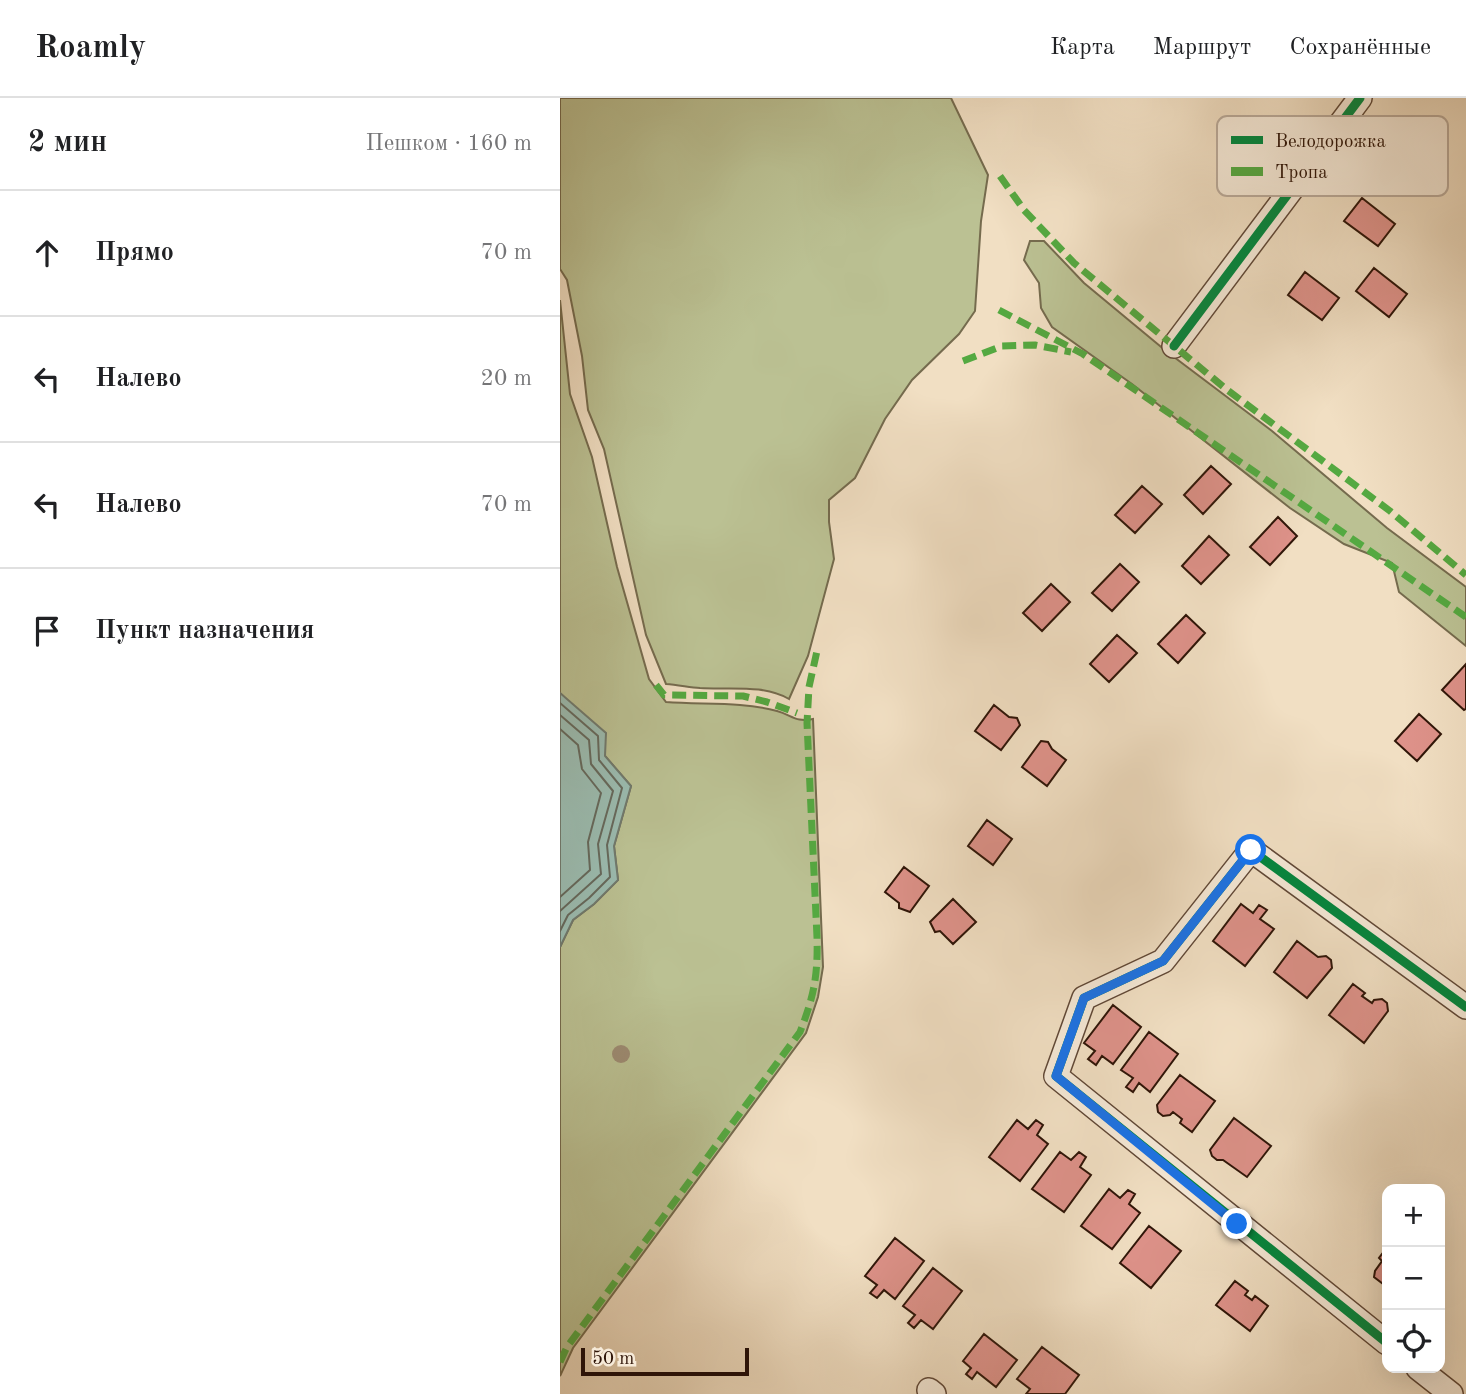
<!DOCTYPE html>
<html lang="ru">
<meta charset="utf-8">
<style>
:root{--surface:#fff;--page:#f6f6f6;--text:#202124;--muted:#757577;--line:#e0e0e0}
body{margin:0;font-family:"Old Standard TT",serif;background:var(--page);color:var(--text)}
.controls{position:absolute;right:21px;bottom:21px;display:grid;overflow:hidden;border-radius:14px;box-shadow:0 7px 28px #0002}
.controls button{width:63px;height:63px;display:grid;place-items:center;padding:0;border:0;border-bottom:2px solid var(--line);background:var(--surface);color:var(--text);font:35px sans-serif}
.scale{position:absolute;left:21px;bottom:18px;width:168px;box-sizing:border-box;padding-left:7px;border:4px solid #2f1508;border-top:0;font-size:19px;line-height:24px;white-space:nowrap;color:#2f1508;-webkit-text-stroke:5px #f6ead8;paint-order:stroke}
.stop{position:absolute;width:21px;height:21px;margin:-16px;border:5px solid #1a73e8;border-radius:50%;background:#fff}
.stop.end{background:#1a73e8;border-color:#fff;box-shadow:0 2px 7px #0008}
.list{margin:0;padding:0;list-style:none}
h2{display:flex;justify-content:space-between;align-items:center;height:91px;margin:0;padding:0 28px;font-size:30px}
h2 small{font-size:23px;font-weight:400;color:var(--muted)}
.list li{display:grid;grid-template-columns:46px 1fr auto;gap:21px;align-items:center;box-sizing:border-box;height:126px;padding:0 28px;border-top:2px solid var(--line)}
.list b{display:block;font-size:26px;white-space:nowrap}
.list em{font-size:23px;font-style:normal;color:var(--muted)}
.icon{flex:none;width:38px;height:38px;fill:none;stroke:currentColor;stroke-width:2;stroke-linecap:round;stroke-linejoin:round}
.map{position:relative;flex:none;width:906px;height:1296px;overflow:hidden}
header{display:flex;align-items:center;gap:42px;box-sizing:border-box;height:98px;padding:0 35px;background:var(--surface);border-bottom:2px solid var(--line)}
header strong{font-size:33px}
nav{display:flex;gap:38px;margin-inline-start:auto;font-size:24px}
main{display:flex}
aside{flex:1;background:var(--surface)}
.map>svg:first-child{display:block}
</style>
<header>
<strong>Roamly</strong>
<nav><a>Карта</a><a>Маршрут</a><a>Сохранённые</a></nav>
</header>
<main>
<aside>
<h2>2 мин<small>Пешком · 160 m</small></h2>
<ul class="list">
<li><svg class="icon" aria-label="ahead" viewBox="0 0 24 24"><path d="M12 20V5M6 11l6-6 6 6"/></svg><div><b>Прямо</b></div><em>70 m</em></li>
<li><svg class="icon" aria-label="left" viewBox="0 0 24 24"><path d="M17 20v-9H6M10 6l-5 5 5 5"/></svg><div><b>Налево</b></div><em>20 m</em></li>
<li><svg class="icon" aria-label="left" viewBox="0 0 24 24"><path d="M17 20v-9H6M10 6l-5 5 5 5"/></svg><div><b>Налево</b></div><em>70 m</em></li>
<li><svg class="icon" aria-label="arrive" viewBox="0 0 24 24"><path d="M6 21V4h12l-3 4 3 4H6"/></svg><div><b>Пункт назначения</b></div></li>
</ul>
</aside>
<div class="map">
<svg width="906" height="1296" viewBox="0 0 906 1296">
<rect width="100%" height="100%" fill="#f1dfc3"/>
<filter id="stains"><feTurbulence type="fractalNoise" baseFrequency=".00286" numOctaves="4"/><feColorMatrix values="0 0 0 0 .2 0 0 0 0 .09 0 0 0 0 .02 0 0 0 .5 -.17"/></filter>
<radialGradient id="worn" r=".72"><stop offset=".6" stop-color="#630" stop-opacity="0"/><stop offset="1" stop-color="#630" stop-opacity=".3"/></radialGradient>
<path fill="#bbc193" stroke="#756b4e" stroke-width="2" d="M0,0H391L428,77L421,123L415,213L399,236L352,282L325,321L295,380L269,402V424L274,461L248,558L229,601C203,586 170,592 140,590C129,589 118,587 106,586L86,537L44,351L28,312L22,258L7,182L0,171Z
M470,143H484L524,185L606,253L712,333L827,430L906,489V548L839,494L832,465L784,446L730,410L572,286L492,229L481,210L479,185L464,162Z
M0,202L10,296L32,359L57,469L89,581L106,604C143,607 180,603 217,613C232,617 236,625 253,621L263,869L258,899L246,935L13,1250L0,1278V849L13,822L34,806L58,782L54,748L71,688L45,658L11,606L0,595Z"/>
<path fill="#9bbdb2" stroke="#707a6e" stroke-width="2" d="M0,595L46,635L45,658L71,688L54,748L58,782L34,806L13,822L0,849Z"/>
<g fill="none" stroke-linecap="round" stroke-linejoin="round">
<path stroke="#65695d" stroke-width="2" d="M0,605L38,638L39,662L62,690L47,747L50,779L29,800L8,817L0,833
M0,617L29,642L31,666L53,693L38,746L41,776L0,813
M0,631L18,647L22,671L41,695L28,744L30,772L0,799"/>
</g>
<path fill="#de928a" stroke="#2f1508" stroke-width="2" d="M802,100L835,126L818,148L784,123Z
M814,170L847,196L829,219L796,193Z
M745,174L779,200L762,222L728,197Z
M651,368L671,386L643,416L624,397Z
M582,388L602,406L575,435L555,417Z
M718,419L737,438L710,467L690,449Z
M649,438L669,457L641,486L622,468Z
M560,466L579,484L552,513L532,495Z
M491,486L510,504L482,533L463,515Z
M626,517L645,535L618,565L598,546Z
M557,537L577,555L549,584L530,566Z
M906,566V611L904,612L882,592Z
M434,607L449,619L457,620L460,627L441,652L415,633Z
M859,616L881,636L857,663L835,643Z
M481,643L488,644L492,651L506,662L487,688L462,669Z
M427,722L452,741L433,767L408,748Z
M344,769L369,788L350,814L339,810V805L325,794Z
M393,801L416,824L393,846L380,833L375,834L370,824Z
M681,806L693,815L699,807L707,812L700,821L714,831L685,868L653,843Z
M737,843L758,859L766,858L771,862L772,870L747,900L714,874Z
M793,886L805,895L802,898L812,905L814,902L822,901L827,905L828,913L804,945L769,917Z
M553,907L581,929L553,966L542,958L536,967L528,961L535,953L524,945Z
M589,934L618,956L590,994L579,985L573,994L566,989L573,980L561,972Z
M620,977L655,1003L632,1034L620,1025L622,1021L613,1014L610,1017L603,1018L598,1014L597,1007Z
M674,1020L711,1048L687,1079L663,1062H657L652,1058L650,1052Z
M457,1022L468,1031L476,1022L483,1027L477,1037L488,1046L460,1083L429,1059Z
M500,1054L511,1062L519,1054L526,1059L520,1069L531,1077L504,1114L472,1091Z
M549,1091L560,1100L568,1092L575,1096L569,1106L580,1115L552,1151L521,1128Z
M589,1128L621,1153L591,1190L560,1165Z
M335,1140L364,1163L335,1201L324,1192L317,1200L310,1195L317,1187L305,1178Z
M825,1152L827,1153V1189L814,1179L815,1173L822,1163L819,1160Z
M373,1170L402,1193L373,1231L361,1222L354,1230L348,1225L355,1217L343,1208Z
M675,1183L688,1193L685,1197L692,1202L695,1198L708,1208L690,1233L656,1207Z
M424,1236L457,1262L436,1289L417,1274L412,1281L406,1276L411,1270L403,1263Z
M482,1249L519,1277L505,1296H466L470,1291L457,1281Z"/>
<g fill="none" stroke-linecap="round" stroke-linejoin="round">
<g stroke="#604837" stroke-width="26">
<path id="street" d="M614,248L800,0
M827,1245L496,978L524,900L603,863L691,752L906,909
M858,1270L891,1296
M369,1292L374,1296"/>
</g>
<use href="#street" stroke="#f6ead8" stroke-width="23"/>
<path stroke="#54a941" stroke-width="7" stroke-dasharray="14 7" stroke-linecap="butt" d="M440,78L464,112L514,165L666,291L830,413L906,477
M439,212L523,256L906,519
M403,263L442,248L475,247L511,254
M96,587L104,597L183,598L207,604L237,615
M0,1264L7,1249L240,934C254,898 258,878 257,839L247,625L249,589L257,553"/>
<g stroke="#f6ead8" stroke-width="13">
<path id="cycleway" d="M614,248L800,0
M827,1245L496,978L524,900L603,863L691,752L906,909"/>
</g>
<use href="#cycleway" stroke="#00873e" stroke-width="9"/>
</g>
<circle fill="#9d8c73" cx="61" cy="956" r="9"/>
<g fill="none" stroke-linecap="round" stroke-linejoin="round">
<path stroke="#1a73e8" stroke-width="9" d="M677,1126L496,978L524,900L603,863L691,752"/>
</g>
<rect x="657" y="18" width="231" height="80" rx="10" fill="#f6ead8" stroke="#baaa9a" stroke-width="2"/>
<rect x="671" y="38" width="32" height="8" fill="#00873e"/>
<rect x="671" y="69" width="32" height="9" fill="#54a941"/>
<g font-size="19" fill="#2f1508">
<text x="715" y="49">Велодорожка</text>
<text x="715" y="80">Тропа</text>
</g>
<rect width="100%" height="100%" filter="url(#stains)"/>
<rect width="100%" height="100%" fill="url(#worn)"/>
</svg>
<div class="controls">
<button>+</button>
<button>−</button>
<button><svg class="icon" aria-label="locate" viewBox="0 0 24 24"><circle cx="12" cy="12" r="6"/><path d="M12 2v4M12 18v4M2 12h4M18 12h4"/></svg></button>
</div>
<div class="scale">50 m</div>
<div class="stop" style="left:691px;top:752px"></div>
<div class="stop end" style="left:677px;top:1126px"></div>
</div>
</main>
